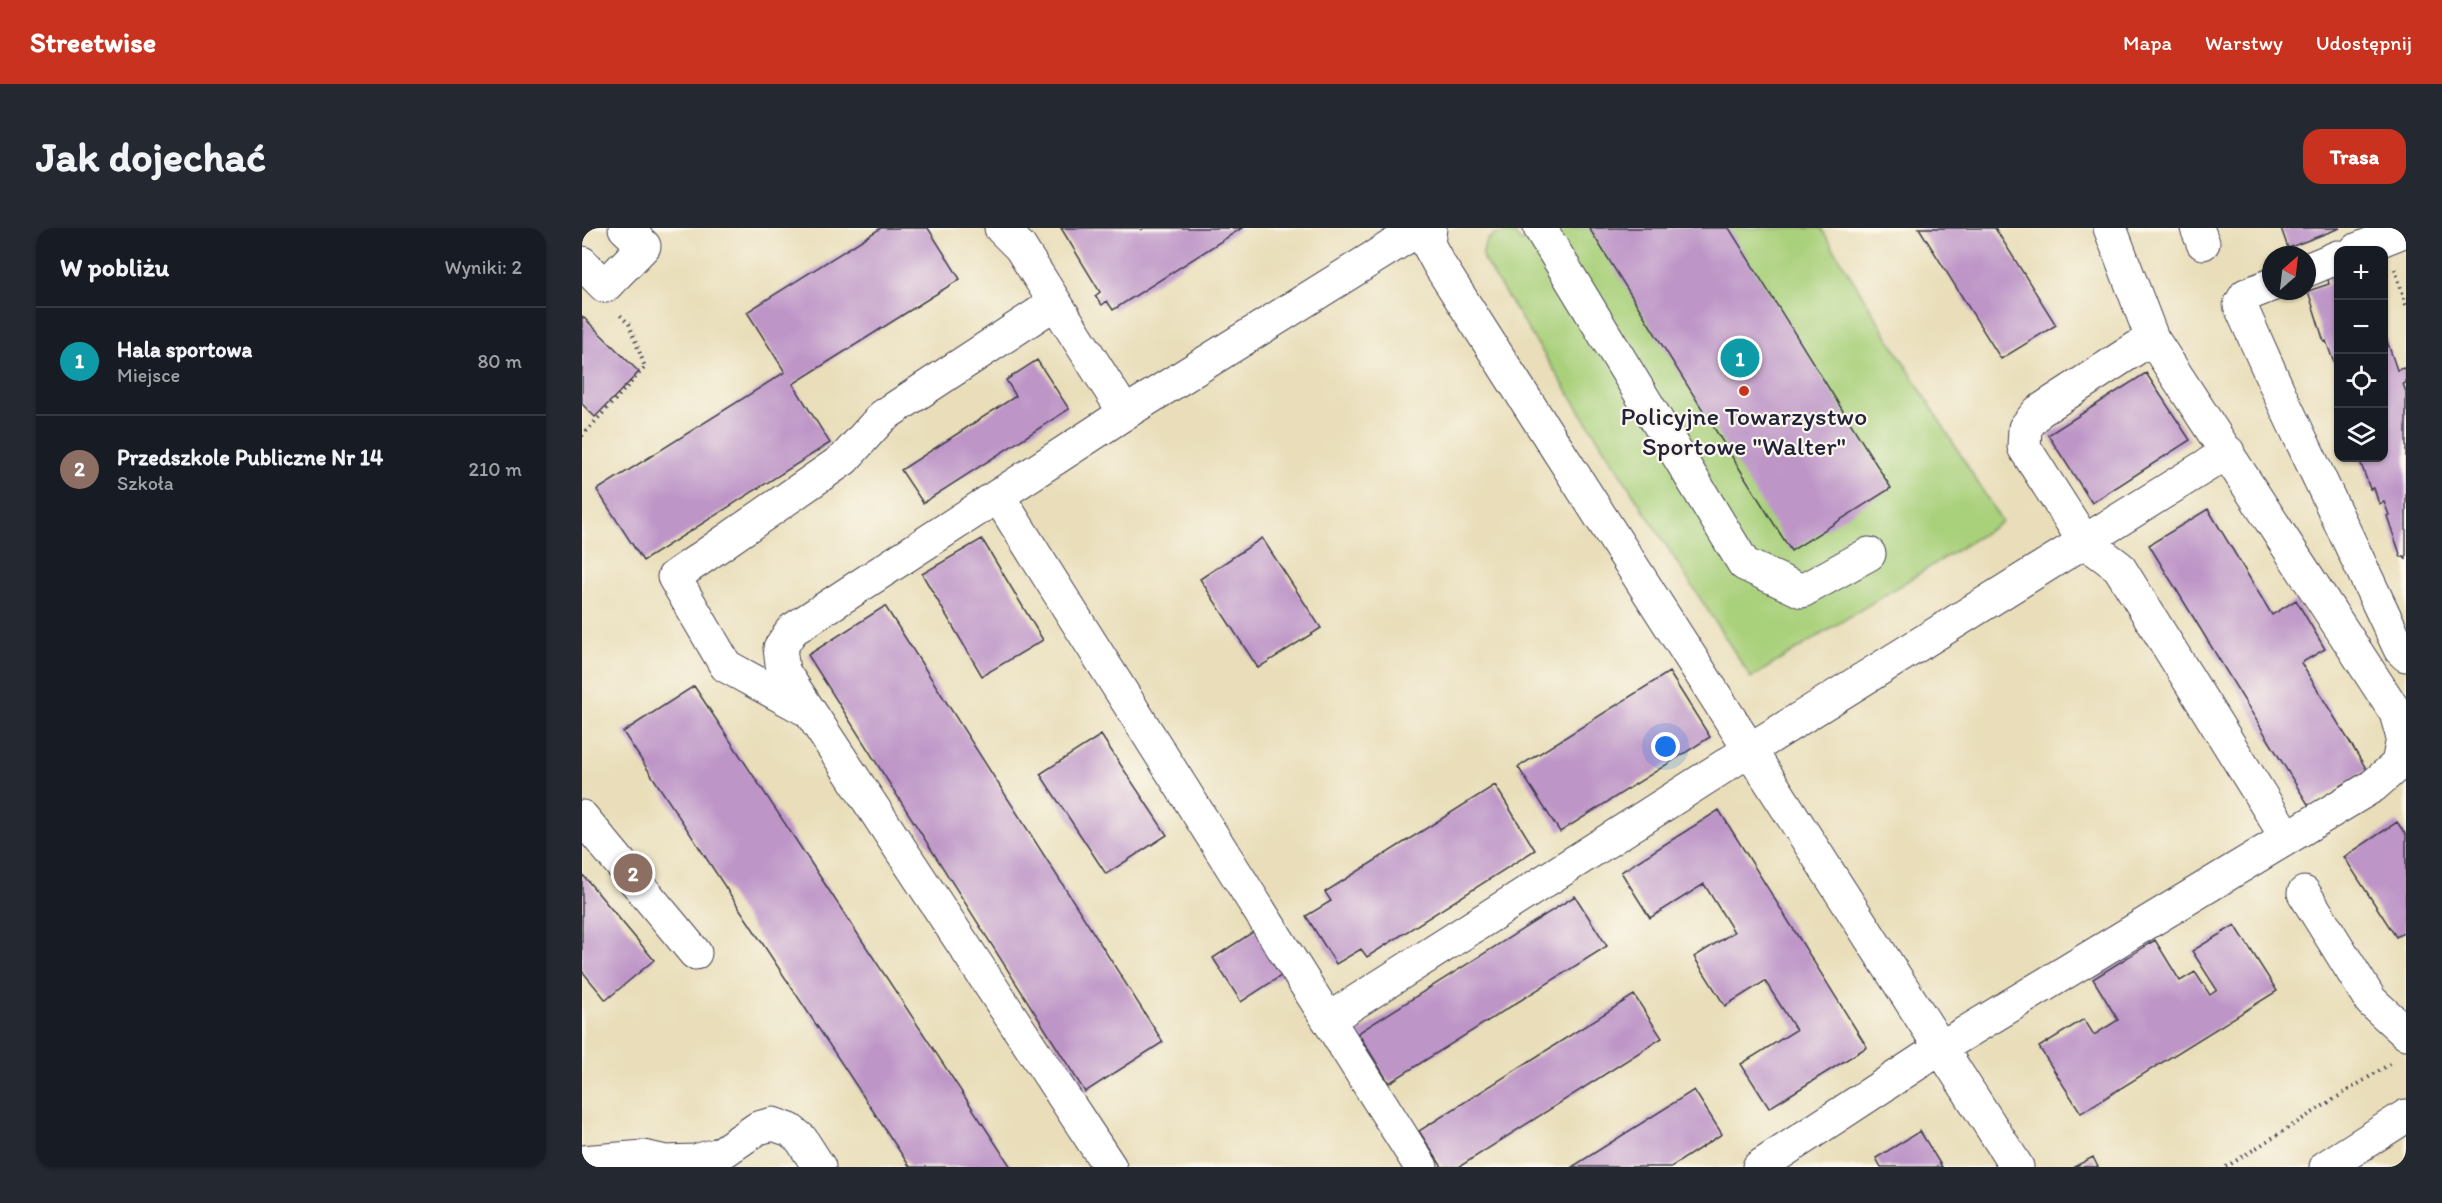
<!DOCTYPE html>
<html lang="pl">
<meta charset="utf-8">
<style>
:root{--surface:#171b24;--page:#242831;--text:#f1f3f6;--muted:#9ea1a6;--line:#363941;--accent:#c8321e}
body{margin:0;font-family:Itim,sans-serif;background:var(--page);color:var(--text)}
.controls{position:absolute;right:18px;top:18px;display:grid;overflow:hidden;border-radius:12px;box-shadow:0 2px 4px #0004}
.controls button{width:54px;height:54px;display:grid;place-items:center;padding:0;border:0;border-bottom:2px solid var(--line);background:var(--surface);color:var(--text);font:30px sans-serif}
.compass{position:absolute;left:1680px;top:18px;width:54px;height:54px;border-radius:50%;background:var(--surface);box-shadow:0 2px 4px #0004;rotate:28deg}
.you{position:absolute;left:1084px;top:519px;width:21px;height:21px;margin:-15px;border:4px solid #fff;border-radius:50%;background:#1a73e8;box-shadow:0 0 0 9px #1a73e833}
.badge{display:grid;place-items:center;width:39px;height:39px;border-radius:50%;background:var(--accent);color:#fff;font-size:20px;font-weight:700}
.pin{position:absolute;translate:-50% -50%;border:3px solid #fff;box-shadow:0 2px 6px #0006}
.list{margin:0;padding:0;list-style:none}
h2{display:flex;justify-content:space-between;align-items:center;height:78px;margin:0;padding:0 24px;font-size:26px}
h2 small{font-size:20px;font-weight:400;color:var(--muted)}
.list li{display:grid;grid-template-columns:39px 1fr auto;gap:18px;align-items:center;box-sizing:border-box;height:108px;padding:0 24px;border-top:2px solid var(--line)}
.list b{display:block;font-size:22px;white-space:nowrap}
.list p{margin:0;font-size:20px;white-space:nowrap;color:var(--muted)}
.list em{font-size:20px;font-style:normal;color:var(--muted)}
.icon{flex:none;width:33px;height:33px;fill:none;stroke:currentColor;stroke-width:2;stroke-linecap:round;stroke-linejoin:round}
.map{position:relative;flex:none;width:1824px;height:939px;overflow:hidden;border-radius:18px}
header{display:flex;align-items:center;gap:36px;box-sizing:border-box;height:84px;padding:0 30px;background:var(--accent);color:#fff}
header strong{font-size:28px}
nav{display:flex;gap:33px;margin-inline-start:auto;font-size:21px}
.intro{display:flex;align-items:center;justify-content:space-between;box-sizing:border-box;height:144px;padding:0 36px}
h1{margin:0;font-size:42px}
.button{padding:15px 27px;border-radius:18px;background:var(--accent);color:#fff;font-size:21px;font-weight:700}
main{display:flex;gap:36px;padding:0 36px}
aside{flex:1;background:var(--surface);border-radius:18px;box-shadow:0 2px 4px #0004}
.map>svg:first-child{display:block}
</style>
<header>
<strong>Streetwise</strong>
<nav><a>Mapa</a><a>Warstwy</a><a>Udostępnij</a></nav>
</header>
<div class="intro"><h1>Jak dojechać</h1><a class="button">Trasa</a></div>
<main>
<aside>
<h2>W pobliżu<small>Wyniki: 2</small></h2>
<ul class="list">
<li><span class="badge" style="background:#0f9aa8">1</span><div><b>Hala sportowa</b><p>Miejsce</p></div><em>80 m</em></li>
<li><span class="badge" style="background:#8d6e63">2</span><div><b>Przedszkole Publiczne Nr 14</b><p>Szkoła</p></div><em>210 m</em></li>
</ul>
</aside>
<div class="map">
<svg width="1824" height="939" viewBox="0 0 1824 939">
<rect width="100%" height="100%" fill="#fbf7ec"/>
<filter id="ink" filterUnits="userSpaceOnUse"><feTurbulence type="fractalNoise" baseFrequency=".0167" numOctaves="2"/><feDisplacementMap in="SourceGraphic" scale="12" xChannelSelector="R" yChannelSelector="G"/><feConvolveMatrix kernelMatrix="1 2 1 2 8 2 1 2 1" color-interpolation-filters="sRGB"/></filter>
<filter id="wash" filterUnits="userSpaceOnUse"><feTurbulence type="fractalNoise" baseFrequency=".008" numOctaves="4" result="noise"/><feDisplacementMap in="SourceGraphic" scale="24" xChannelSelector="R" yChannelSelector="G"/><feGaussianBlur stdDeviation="1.35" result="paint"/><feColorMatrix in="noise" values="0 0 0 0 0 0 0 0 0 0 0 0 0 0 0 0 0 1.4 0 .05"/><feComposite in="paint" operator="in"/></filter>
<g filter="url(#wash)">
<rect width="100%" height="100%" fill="#e9deb9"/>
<path fill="#a9d07a" stroke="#66795a" stroke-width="1.5" d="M965,0H1239L1420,294L1169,450L901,31C900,8 910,5 932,5L939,14Z"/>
<g id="blocks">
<path fill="#bd95c7" d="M299,0H346L378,51L211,156L248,215L61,333L15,262L203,144L165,84Z
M479,0H558L559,2L562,0H660L531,82L525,73L520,77L513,68L518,64Z
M1007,0H1147L1309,260L1209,323Z
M1337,0H1413L1474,97L1419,131Z
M1699,0H1758L1706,20Z
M1756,43V146L1744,113L1742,114L1726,63L1747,56L1745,47Z
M0,88L57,144L13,189L0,176Z
M1802,104L1815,142L1822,140L1824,145V155L1821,156L1824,164V332L1822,328L1819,329L1805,288L1807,287L1802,274L1797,276L1792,260L1788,261L1777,230H1802Z
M455,132L487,181L341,275L319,242L434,168L424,152Z
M1564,145L1608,212L1510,275L1466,207Z
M1626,281L1690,387L1714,372L1743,421L1719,435L1785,542L1727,578L1567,317Z
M680,310L739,400L676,440L618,351Z
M400,311L461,412L400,448L340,346Z
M303,378L581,814L503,864L226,427Z
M1087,444L1128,509L978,604L936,539Z
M112,458L233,641L429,939H328L41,504Z
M519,507L585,607L524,646L458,546Z
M913,557L953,622L785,729L779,721L754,736L724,688L749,673L743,664Z
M1137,582L1285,819L1187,880L1159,836L1214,802L1183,753L1143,778L1112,729L1152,704L1122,656L1068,690L1039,644Z
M1815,594L1824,607V703L1814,709L1762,629Z
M0,646L72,732L24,772L0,743Z
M993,668L1025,718L807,855L776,805Z
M1653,697L1695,763L1499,885L1457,819L1502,791L1512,807L1536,792L1511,751L1573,712L1598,753L1613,744L1628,767L1635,762L1610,723Z
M680,698L708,742L659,774L631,730Z
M1052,767L1080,810L877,939H860L837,903Z
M1112,862L1140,906L1089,939H990Z
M1338,903L1360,939H1299L1294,930Z
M1511,929L1516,939H1492Z"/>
</g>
</g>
<g filter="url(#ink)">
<use href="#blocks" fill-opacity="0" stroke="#403e4e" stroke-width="1.5"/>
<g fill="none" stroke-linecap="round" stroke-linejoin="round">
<g stroke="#403e4e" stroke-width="35">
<path id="minor" d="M419,0L438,19L543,185
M848,0L846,16L858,38L1435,939
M958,0L1162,336L1220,363L1287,326
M1615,0L1621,15
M1774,22L1824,2
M0,35L23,58L62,18L43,0
M1725,42L1756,29
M1689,57L1664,67L1658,77L1699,169L1818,421L1824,427
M1570,110L1456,184L1443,200L1442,219L1502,313L1537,339L1705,610
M416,268L839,939
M223,481L144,438L92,349L262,231L301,188L473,75
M0,589L113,725
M1722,665L1789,773L1824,805
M747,791L1169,521L1646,224
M0,934L62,929L84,934L113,933L138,926L176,900L191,896L208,902L219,911L237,939
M528,939L201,443L198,420L210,402L543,185L839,0
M1177,939L1360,819L1791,558L1816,536L1821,510L1814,485L1570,110L1528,0"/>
</g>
<g stroke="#403e4e" stroke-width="35">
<path id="major" d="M1744,939L1824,888"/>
</g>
<path stroke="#403e4e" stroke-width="4" stroke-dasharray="1.5 4.5" stroke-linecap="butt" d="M1813,41L1824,77
M0,208L63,139L47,96L38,87
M1644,939L1811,834"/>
<use href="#minor" stroke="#fff" stroke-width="33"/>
<use href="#major" stroke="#fff" stroke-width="33"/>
</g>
</g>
<circle fill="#c8321e" stroke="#fbf7ec" stroke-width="2" cx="1162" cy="163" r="6"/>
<g text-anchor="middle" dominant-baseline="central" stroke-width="4.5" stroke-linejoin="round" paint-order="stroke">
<g font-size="26" fill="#22223b" stroke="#fbf7ec">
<text x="1162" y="188">Policyjne Towarzystwo<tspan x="1162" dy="30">Sportowe "Walter"</tspan></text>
</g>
</g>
</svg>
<div class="controls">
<button>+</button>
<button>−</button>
<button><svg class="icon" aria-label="locate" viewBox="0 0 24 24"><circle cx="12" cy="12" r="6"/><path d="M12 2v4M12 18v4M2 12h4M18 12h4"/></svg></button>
<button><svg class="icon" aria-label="layers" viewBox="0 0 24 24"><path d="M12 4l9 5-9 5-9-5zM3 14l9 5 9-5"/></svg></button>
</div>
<svg class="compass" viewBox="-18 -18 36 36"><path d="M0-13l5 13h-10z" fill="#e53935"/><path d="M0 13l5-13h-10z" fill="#9ea1a6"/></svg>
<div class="you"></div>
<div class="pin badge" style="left:1158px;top:130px;background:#0f9aa8">1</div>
<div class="pin badge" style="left:51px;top:645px;background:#8d6e63">2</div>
</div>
</main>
